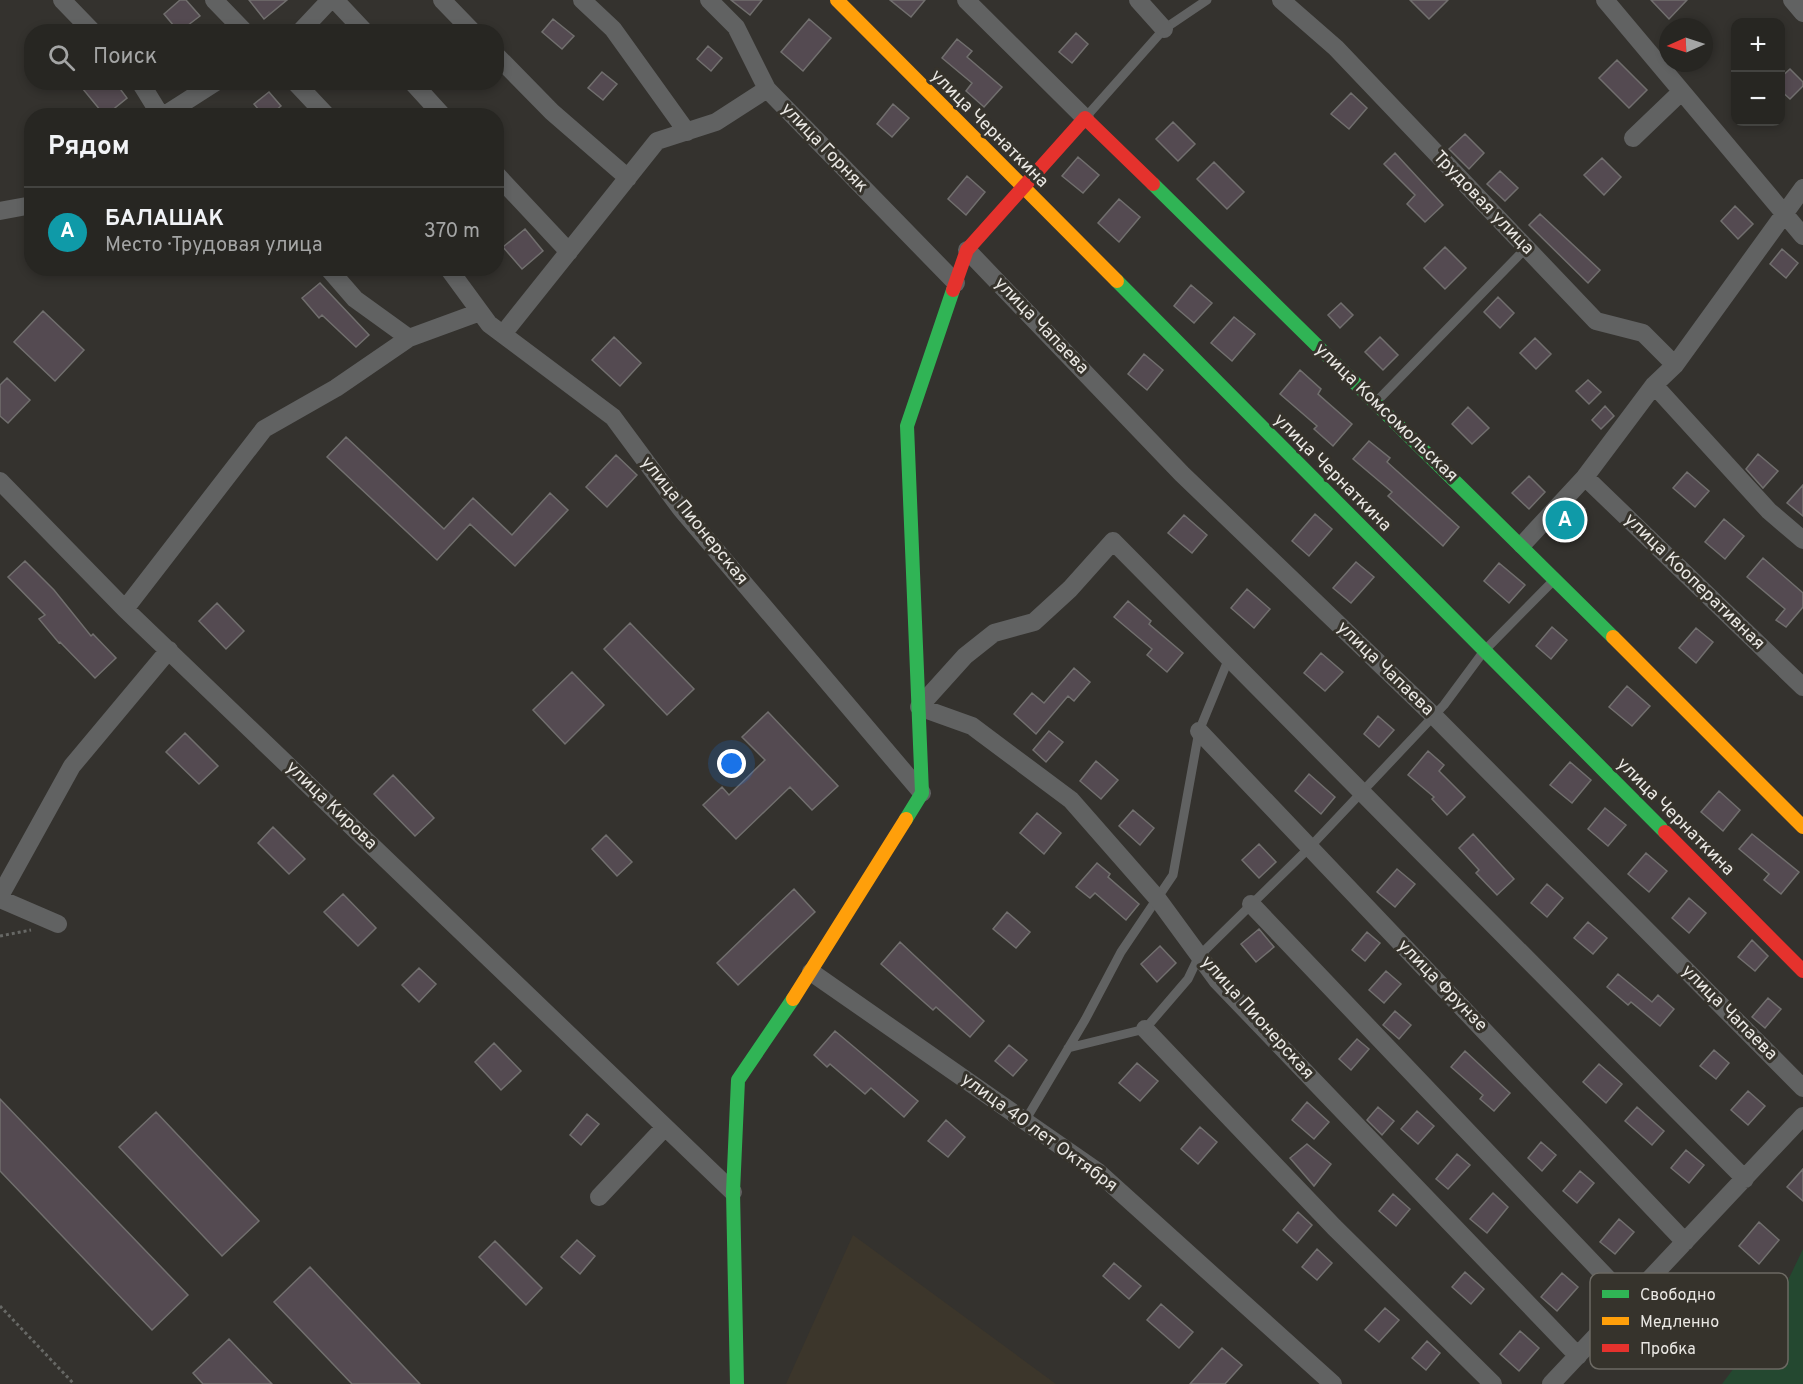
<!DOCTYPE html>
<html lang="ru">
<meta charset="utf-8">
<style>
:root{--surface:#272622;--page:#33322f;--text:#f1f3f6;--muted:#a4a5a5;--line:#434340;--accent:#aaa8a4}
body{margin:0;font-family:Overpass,sans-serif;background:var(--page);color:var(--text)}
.controls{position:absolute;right:18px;top:18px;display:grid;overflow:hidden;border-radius:12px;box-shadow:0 3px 9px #0003}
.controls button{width:54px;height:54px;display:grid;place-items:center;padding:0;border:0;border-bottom:2px solid var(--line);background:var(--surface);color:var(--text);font:30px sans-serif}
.compass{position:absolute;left:1659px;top:18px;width:54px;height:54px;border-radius:50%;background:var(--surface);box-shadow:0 3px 9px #0003;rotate:267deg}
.you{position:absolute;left:732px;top:764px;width:21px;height:21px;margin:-15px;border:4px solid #fff;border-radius:50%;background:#1a73e8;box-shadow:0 0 0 9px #1a73e833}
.badge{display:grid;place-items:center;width:39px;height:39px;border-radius:50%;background:var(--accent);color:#fff;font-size:20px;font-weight:700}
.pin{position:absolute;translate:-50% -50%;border:3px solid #fff;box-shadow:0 2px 6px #0006}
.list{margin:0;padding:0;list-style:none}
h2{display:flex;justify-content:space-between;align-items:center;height:78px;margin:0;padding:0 24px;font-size:26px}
h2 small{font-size:20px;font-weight:400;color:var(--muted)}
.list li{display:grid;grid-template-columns:39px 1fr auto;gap:18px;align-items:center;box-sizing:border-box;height:90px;padding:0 24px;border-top:2px solid var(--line)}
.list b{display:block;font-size:22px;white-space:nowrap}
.list p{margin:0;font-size:20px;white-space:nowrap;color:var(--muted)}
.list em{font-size:20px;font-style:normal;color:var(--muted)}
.icon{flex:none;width:33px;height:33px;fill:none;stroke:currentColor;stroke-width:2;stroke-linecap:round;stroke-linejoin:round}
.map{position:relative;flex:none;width:1803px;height:1384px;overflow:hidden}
.search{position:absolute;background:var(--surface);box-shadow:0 3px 9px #0003;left:24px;top:24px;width:480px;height:66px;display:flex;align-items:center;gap:15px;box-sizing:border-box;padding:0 21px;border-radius:24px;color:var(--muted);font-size:22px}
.panel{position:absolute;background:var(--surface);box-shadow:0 3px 9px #0003;left:24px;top:108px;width:480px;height:168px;border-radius:24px}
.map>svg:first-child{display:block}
</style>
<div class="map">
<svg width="1803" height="1384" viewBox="0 0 1803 1384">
<rect width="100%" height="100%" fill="#34322e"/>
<path fill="#3c362b" d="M853,1235L1056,1384H786Z"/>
<path fill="#244830" d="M1803,1249V1384H1722L1767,1324Z"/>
<path fill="#544a51" stroke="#716f6e" stroke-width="1.5" d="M180,0H186L200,16L179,32L164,14Z
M249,0H287L264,19Z
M731,0H762L750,15Z
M890,0H925L911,17Z
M1410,0H1448L1429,19Z
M1651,0H1687L1669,19Z
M553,19L574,36L562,49L542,32Z
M809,19L831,38L803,71L781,52Z
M1076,33L1088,44L1072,63L1059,52Z
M957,39L972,51L967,57L1002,87L984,107L966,91L972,83L942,58Z
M708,46L722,58L711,71L697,59Z
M1617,60L1647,90L1629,108L1599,78Z
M1790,69L1803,82V86L1790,99L1780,90V78Z
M602,72L617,84L603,100L588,88Z
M90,82H115L127,98L105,116L83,89Z
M269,92L281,106L269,116H264L254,104Z
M1351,93L1367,108L1349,129L1331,114Z
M893,104L909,118L892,137L877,124Z
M1173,122L1195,144L1178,161L1156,139Z
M1465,134L1484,153L1469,169L1449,149Z
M1395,153L1443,205L1425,222L1407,204L1415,195L1384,164Z
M1078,157L1099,175L1083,193L1062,176Z
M1602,158L1621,177L1604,195L1584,175Z
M1214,162L1244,192L1227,209L1197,179Z
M1500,171L1518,188L1505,201L1487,184Z
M967,176L985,192L966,215L948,199Z
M1119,199L1140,217L1119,242L1098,223Z
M1735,206L1753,224L1738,239L1721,221Z
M1540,214L1600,270L1588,283L1529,225Z
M525,229L543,251L522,269L503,247Z
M1445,247L1466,268L1445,289L1424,268Z
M1782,249L1798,263L1786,278L1770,264Z
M320,283L369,335L356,347L322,315L319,318L302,298Z
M1191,285L1212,303L1194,323L1174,306Z
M1498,297L1514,313L1500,328L1484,312Z
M1341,303L1353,315L1340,328L1328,315Z
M43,311L84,350L55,381L14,342Z
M1234,317L1255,334L1232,361L1211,343Z
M614,337L641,363L620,386L592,360Z
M1380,337L1398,355L1383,370L1365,352Z
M1535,338L1551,354L1536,369L1520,353Z
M1144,354L1163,370L1147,390L1128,374Z
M1300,370L1321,389L1318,394L1352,424L1333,446L1314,429L1317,426L1280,394Z
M7,378L30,400L8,423L0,416V385Z
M1588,380L1601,392L1589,404L1576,391Z
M1605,406L1614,416L1601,429L1592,420Z
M1468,407L1489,428L1472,444L1452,424Z
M346,437L444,529L473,498L512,535L550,493L568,510L515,566L470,524L437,560L327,457Z
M1369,441L1390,458L1387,462L1459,527L1443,546L1388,496L1392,492L1353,459Z
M1758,454L1778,471L1763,488L1746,469Z
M616,455L637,475L607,507L586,487Z
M1687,472L1709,491L1695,507L1673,488Z
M1529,476L1545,492L1529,509L1512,493Z
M1803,485V516L1787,503Z
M1577,502L1585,509L1558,541L1548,533Z
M1315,514L1332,529L1309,556L1292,541Z
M1184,515L1207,535L1192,553L1168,533Z
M1724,519L1744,536L1725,559L1705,542Z
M1763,558L1803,593V607L1786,627L1776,620L1785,609L1747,577Z
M25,561L54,590L91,636L93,634L116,658L95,678L60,642L59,643L39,619L45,615L8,577Z
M1356,562L1374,577L1351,603L1333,588Z
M1499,563L1525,585L1509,603L1484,581Z
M1247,589L1270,609L1254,628L1231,608Z
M1128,601L1151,621L1149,624L1183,653L1167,672L1147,655L1152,649L1114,617Z
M217,603L244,631L226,649L199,621Z
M630,623L694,689L667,715L604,649Z
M1552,627L1567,640L1551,659L1536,646Z
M1696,628L1713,642L1696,663L1679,648Z
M1321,653L1343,672L1325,691L1304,673Z
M1074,668L1090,682L1074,701L1068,696L1036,734L1014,714L1032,693L1044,703Z
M572,672L604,705L565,744L533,710Z
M1627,686L1650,706L1632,726L1609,707Z
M768,712L838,786L812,810L790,787L736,839L703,805L722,787L729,795L765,760L742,737Z
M1378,716L1394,730L1379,747L1364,734Z
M1049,731L1063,742L1046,762L1033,750Z
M185,733L218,766L199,784L166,752Z
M1428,751L1444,765L1439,771L1465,797L1447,815L1432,799L1434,797L1408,775Z
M1096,761L1118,780L1101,799L1080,781Z
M1570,762L1591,780L1572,803L1550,785Z
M1309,774L1335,797L1321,814L1295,791Z
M393,775L434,818L415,836L374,794Z
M1719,791L1740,810L1723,831L1701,812Z
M1605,808L1626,825L1608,846L1588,829Z
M1133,810L1154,828L1140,845L1119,826Z
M1037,813L1061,833L1044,854L1020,833Z
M273,827L305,859L289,874L258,843Z
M1473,834L1514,879L1497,895L1476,873L1479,870L1459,848Z
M1752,834L1799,872L1781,894L1764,880L1769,874L1739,849Z
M606,835L632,862L617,876L592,849Z
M1259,844L1276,862L1259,878L1242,860Z
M1646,853L1667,871L1649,892L1628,874Z
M1097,863L1110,874L1108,877L1139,904L1126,920L1095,893L1090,898L1076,887Z
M1397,869L1415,884L1395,907L1377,892Z
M1547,884L1563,898L1547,917L1531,903Z
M794,889L815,912L738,985L717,963Z
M343,894L376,928L358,946L324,912Z
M1689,898L1706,913L1689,933L1672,918Z
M1007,912L1030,932L1016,948L993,929Z
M1588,922L1607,938L1593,954L1574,938Z
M1259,929L1274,947L1256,962L1241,944Z
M1367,932L1380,943L1365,961L1352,950Z
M1752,940L1768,956L1755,971L1738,957Z
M900,942L984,1021L970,1037L936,1007L933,1010L881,964Z
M1160,946L1176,963L1157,982L1141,964Z
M419,968L436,984L419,1002L402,985Z
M1386,971L1401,984L1384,1003L1369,990Z
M1618,974L1652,1002L1658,995L1674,1009L1660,1026L1631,1002L1628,1005L1607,987Z
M1768,998L1781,1009L1765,1028L1752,1017Z
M1395,1011L1411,1025L1399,1039L1383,1025Z
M835,1031L918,1101L904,1117L871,1088L865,1094L830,1064L827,1067L814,1055Z
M1357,1039L1369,1049L1351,1070L1339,1059Z
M494,1043L521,1071L501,1090L475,1062Z
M1009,1045L1027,1060L1013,1076L995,1061Z
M1714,1050L1729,1063L1716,1079L1700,1066Z
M1465,1051L1510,1093L1494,1111L1480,1099L1483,1095L1451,1067Z
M1137,1063L1158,1081L1140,1101L1119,1083Z
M1599,1064L1622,1084L1606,1103L1583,1082Z
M1748,1091L1765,1106L1748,1125L1731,1110Z
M0,1099L188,1295L152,1330L0,1171Z
M1307,1102L1329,1122L1314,1139L1292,1120Z
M1378,1107L1394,1121L1382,1135L1367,1120Z
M1637,1107L1664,1131L1652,1145L1625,1121Z
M1417,1111L1434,1126L1418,1144L1401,1129Z
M156,1112L259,1221L222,1256L119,1147Z
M587,1114L599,1124L581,1145L570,1135Z
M946,1120L965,1137L948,1157L928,1141Z
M1200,1127L1217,1142L1198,1164L1181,1149Z
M1541,1142L1556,1155L1542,1171L1528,1158Z
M1307,1144L1331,1164L1314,1186L1290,1158Z
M1686,1150L1704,1165L1689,1183L1671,1168Z
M1457,1154L1470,1165L1448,1189L1436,1179Z
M1803,1169V1201L1787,1187Z
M1580,1171L1594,1183L1577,1203L1563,1191Z
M1493,1193L1508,1207L1487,1233L1470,1219Z
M1393,1194L1410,1209L1396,1226L1379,1211Z
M1298,1212L1312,1225L1297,1243L1283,1230Z
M1619,1219L1634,1232L1615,1254L1600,1242Z
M1759,1222L1779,1240L1759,1264L1739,1246Z
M577,1240L595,1256L580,1274L561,1257Z
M495,1241L542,1288L526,1305L479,1257Z
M1317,1249L1332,1263L1317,1280L1302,1267Z
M1114,1263L1141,1286L1129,1299L1103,1276Z
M310,1267L420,1384H352L274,1302Z
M1465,1272L1484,1289L1471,1304L1452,1287Z
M1562,1273L1578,1287L1557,1311L1541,1297Z
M1161,1304L1193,1332L1179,1348L1147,1320Z
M1385,1308L1399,1320L1379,1342L1365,1330Z
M1520,1331L1539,1348L1519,1371L1500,1354Z
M229,1339L272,1384H203L193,1373Z
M1427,1341L1440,1353L1426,1370L1412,1358Z
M1222,1348L1242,1365L1225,1384H1190Z"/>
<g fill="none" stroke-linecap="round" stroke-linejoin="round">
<path stroke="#676865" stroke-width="3" stroke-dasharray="3 3" stroke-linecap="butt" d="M0,936L31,930
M0,1306L74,1384"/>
<path stroke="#616262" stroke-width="9" d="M1085,118L1164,29L1207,0
M1377,401L1526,248
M1068,1048L1145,1029L1188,979L1199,956L1310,847L1444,705L1484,651L1555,579
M1025,1121L1085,1020L1121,952L1173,875L1199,731L1229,658"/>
<path stroke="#616262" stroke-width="18" d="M62,0L93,32
M214,0L245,32
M335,0L365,32
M442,0L473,32
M582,0L613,29L687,132
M709,0L736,27L767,89L956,283
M966,0L1085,118
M1138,0L1164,29
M1281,0L1336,48L1596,321L1643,333L1675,365
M1605,0L1803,236
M1792,0L1803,13
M300,32L330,0
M496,55L552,112L628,178
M140,82L161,116
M295,82L327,116
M412,82L443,116
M163,116L216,82
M1633,138L1681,92
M496,174L569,252
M0,211L32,205
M967,250L1182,474L1434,716L1803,1088
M328,268L355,299L409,338
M448,268L489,324L613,417L681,509L922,793
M503,334L657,141L716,122L767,89
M1654,385L1769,511L1803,540
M1585,477L1803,687
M0,481L125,609L733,1192
M1522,545L1585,477L1654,385L1675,365L1803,188
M125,609L264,429L336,388L409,338L480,312
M1199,731L1685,1242
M0,896L72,766L169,650
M0,899L58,924
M1251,904L1630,1302
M811,972L1098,1172L1333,1384
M1145,1029L1334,1227L1493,1384
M599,1197L665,1127
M1578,1356L1217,980L1157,898L1071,800L972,726L919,707L965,656L994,633L1034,622L1070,589L1113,541L1745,1179
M1551,1384L1803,1116"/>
<path stroke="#30b455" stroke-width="14" d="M1153,184L1613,637
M1117,281L1665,832
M906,819L922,793L907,426L953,290
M737,1384L733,1192L738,1080L793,999"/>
<path stroke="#ff9f0a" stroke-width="14" d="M837,0L1117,281
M1613,637L1803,827
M793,999L906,819"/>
<path stroke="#e5322d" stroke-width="14" d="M953,290L967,250L1085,118L1153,184
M1665,832L1803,971"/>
</g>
<g text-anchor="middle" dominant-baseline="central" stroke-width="6" stroke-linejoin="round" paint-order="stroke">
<g font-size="18" fill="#e9e7e3" stroke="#36332c">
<text transform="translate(989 129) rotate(45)">улица Чернаткина</text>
<text transform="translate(824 148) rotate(46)">улица Горняк</text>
<text transform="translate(1483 203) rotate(46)">Трудовая улица</text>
<text transform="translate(1041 326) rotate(46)">улица Чапаева</text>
<text transform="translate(1386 413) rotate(44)">улица Комсомольская</text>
<text transform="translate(1332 473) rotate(45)">улица Чернаткина</text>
<text transform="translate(694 521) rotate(51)">улица Пионерская</text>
<text transform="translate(1694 582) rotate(44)">улица Кооперативная</text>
<text transform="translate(1385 669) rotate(44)">улица Чапаева</text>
<text transform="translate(331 806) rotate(44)">улица Кирова</text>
<text transform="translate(1675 817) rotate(45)">улица Чернаткина</text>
<text transform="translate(1442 986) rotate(46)">улица Фрунзе</text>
<text transform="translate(1729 1013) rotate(45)">улица Чапаева</text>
<text transform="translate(1257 1018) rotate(48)">улица Пионерская</text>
<text transform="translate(1039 1133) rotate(36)">улица 40 лет Октября</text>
</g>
</g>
<rect x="1590" y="1273" width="198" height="96" rx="9" fill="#36332c" stroke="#6c6963" stroke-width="1.5"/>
<rect x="1602" y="1290" width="27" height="8" fill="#30b455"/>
<rect x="1602" y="1317" width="27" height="8" fill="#ff9f0a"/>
<rect x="1602" y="1344" width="27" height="8" fill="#e5322d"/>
<g font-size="16" fill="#e9e7e3">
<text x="1640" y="1300">Свободно</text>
<text x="1640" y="1327">Медленно</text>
<text x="1640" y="1354">Пробка</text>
</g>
</svg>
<div class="controls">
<button>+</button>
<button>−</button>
</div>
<svg class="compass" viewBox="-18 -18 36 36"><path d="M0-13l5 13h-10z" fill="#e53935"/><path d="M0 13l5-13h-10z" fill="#a4a5a5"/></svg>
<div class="you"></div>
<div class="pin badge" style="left:1565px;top:520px;background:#0f9aa8">A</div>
<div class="search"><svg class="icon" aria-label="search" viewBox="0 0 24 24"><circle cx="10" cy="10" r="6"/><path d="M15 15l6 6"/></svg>Поиск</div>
<section class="panel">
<h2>Рядом<small></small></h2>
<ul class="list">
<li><span class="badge" style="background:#0f9aa8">A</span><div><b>БАЛАШАК</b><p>Место · Трудовая улица</p></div><em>370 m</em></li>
</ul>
</section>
</div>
